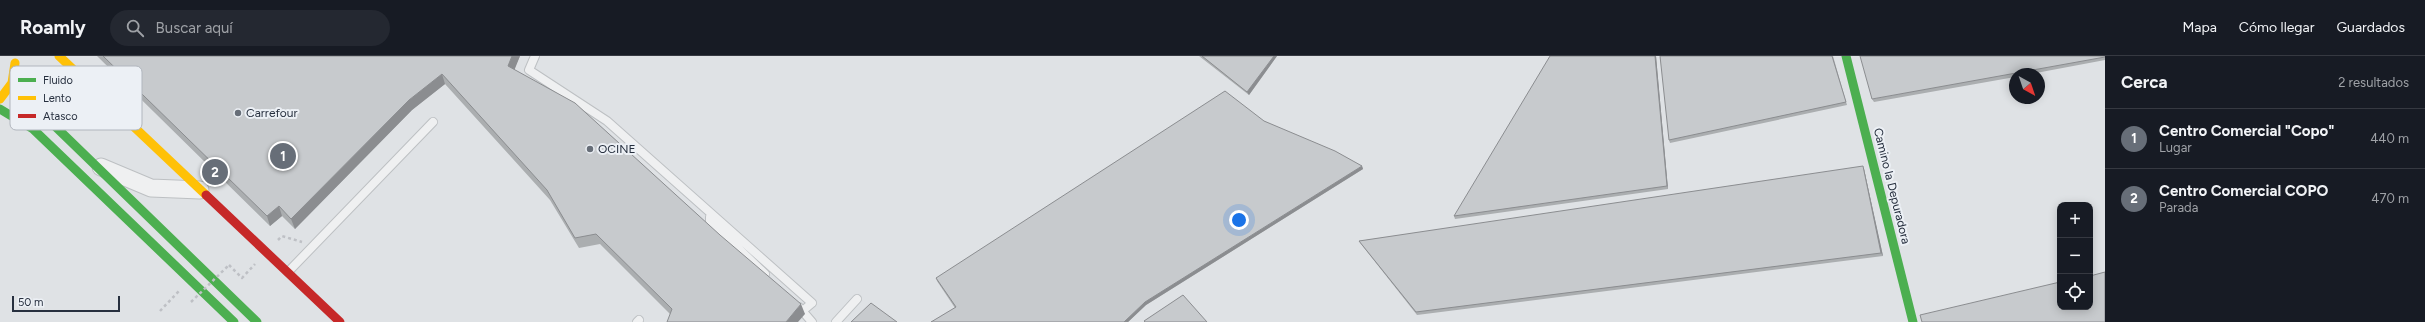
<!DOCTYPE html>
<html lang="es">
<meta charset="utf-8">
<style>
:root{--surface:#171b24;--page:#242831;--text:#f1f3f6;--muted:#9ea1a6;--line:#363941;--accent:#676e78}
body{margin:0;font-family:Figtree,sans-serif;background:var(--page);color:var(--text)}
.controls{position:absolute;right:12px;bottom:12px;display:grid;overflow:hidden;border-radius:8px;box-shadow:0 2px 10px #0003}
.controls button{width:36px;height:36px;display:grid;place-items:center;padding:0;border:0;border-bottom:1px solid var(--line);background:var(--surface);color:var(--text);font:20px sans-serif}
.compass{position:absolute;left:2009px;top:12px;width:36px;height:36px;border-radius:50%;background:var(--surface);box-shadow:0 2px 10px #0003;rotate:140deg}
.scale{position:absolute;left:12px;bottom:10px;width:108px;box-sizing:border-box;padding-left:4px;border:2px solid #262f3e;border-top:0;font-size:11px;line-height:14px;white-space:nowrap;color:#262f3e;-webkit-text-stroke:3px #ecf0f5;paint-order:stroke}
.you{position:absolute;left:1239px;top:164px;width:14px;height:14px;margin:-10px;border:3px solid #fff;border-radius:50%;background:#1a73e8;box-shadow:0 0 0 6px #1a73e833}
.badge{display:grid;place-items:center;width:26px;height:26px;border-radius:50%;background:var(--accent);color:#fff;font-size:13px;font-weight:700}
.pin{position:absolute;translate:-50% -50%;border:2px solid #fff;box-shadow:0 1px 4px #0006}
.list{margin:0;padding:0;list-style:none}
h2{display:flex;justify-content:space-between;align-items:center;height:52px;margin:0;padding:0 16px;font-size:17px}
h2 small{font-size:13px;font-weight:400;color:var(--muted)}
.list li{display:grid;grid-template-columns:26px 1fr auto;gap:12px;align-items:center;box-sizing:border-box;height:60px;padding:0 16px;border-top:1px solid var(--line)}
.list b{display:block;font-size:15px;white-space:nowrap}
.list p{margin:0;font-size:13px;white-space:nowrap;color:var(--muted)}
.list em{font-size:13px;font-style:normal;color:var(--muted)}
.icon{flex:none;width:22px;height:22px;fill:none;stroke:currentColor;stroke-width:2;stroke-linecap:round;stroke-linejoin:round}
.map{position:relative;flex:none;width:2105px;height:266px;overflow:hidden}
header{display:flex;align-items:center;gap:24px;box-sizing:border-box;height:56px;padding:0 20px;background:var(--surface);border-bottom:1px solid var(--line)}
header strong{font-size:19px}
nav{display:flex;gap:22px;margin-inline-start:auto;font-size:14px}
.search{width:280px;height:36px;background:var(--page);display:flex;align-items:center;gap:10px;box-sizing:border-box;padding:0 14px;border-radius:22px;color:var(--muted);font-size:15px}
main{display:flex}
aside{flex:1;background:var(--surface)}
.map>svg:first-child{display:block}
</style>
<header>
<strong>Roamly</strong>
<div class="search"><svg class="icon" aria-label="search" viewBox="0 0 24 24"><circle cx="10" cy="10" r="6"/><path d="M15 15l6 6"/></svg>Buscar aquí</div>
<nav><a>Mapa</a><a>Cómo llegar</a><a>Guardados</a></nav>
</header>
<main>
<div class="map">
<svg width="2105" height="266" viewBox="0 0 2105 266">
<rect width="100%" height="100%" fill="#dfe2e5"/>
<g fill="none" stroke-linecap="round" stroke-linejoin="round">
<g stroke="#bdc0c3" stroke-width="10">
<path id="lane" d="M535,0L529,14L607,65L812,247L806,252
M710,161V165L765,218
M288,216L433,66
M799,251L812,266
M637,266L639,264
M836,266L857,243"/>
</g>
<g stroke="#bdc0c3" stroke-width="19">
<path id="street" d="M101,111L151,132L200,134"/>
</g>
<path stroke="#bec0c5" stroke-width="2.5" stroke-dasharray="3 3" stroke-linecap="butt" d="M278,184L282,180L302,186
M229,209L242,222L255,208
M160,255L179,235"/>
<use href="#lane" stroke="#eff0f1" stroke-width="8"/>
<use href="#street" stroke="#eff0f1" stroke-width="17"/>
<path stroke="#4caf50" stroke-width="9" d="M1846,0L1913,266
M16,13L29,45L257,266
M0,53L33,73L234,266"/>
<path stroke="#ffc107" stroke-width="9" d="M59,0L206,139
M0,43L12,27L15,7"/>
<path stroke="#c62828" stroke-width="9" d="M206,139L340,266"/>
<path stroke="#bec0c5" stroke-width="2.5" stroke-dasharray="3 3" stroke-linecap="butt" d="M191,246L229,209"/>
</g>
<path fill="#abaeb0" d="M97,0H520L514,13L805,258H670L600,188L579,192L550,144L445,28L412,54L295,173L282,160L270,170Z
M1199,0H1277L1249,39Z
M1656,0L1668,133L1455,163L1454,160Z
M1833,0L1847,49L1670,87L1669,84Z
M2105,0V4L2030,18H2015V21L1874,46L1872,43Z
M1264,65L1362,110L1363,113L1146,249L1128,266H931L955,252L937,225L936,222Z
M1864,113L1883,200L1417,259L1361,188L1359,185Z"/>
<path fill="#8b8d90" d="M512,0H520L512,20L508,10Z
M1274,0H1277L1249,39L1247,36Z
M1655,0H1656L1668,133L1667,130Z
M442,18L445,28L412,54L295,173L291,163L409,44Z
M1362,110L1363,113L1146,249L1128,266H1124L1145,246Z
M1863,110L1864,113L1883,200L1881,197Z
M279,150L282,160L270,170L267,160Z
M801,248L805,258L798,266H786Z"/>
<path fill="#c7cacd" stroke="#8b8d90" d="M103,0H512L508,10L575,47L720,179L801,248L786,266H667L672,253L596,178L575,182L547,134L442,18L409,44L291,163L279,150L267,160Z
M1202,0H1274L1247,36Z
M1550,0H1655L1667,130L1454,160Z
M1660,0H1832L1846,46L1669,84Z
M1860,0H2105V1L1872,43Z
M1225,35L1264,65L1335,95L1362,110L1145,246L1124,266H931L956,251L936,222Z
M1863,110L1881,197L1416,256L1359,185Z
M2105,216V266H1922L1920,259L2060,226V251H2090V220Z
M1183,239L1207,266H1145L1144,265Z
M871,247L897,266H851Z"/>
<g fill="#676e78" stroke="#ecf0f5" stroke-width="1.5">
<circle cx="238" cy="57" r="4"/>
<circle cx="590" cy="93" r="4"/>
</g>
<g text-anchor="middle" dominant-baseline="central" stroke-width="4" stroke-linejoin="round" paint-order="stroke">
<g font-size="12" fill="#262f3e" stroke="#ecf0f5" text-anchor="start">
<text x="246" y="57">Carrefour</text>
<text x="598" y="93">OCINE</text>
</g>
<g font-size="12" fill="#262f3e" stroke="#ecf0f5">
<text transform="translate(1892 130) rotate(76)">Camino la Depuradora</text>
</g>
</g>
<rect x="10" y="10" width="132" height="64" rx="6" fill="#ecf0f5" stroke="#b1b6be" stroke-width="1"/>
<rect x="18" y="22" width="18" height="4" fill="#4caf50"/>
<rect x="18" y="40" width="18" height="4" fill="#ffc107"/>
<rect x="18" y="58" width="18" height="4" fill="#c62828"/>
<g font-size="11" fill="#262f3e">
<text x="43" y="28">Fluido</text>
<text x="43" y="46">Lento</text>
<text x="43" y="64">Atasco</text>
</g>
</svg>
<div class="controls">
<button>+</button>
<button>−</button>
<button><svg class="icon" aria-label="locate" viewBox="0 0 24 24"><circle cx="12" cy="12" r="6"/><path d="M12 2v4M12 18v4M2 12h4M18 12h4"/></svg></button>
</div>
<svg class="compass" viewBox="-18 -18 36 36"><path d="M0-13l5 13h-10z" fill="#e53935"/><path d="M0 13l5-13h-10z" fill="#9ea1a6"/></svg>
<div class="scale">50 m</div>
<div class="you"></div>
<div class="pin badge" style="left:283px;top:100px">1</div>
<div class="pin badge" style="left:215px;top:116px">2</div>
</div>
<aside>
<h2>Cerca<small>2 resultados</small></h2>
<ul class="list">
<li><span class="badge">1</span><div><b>Centro Comercial &quot;Copo&quot;</b><p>Lugar</p></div><em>440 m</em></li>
<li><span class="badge">2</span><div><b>Centro Comercial COPO</b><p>Parada</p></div><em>470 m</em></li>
</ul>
</aside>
</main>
